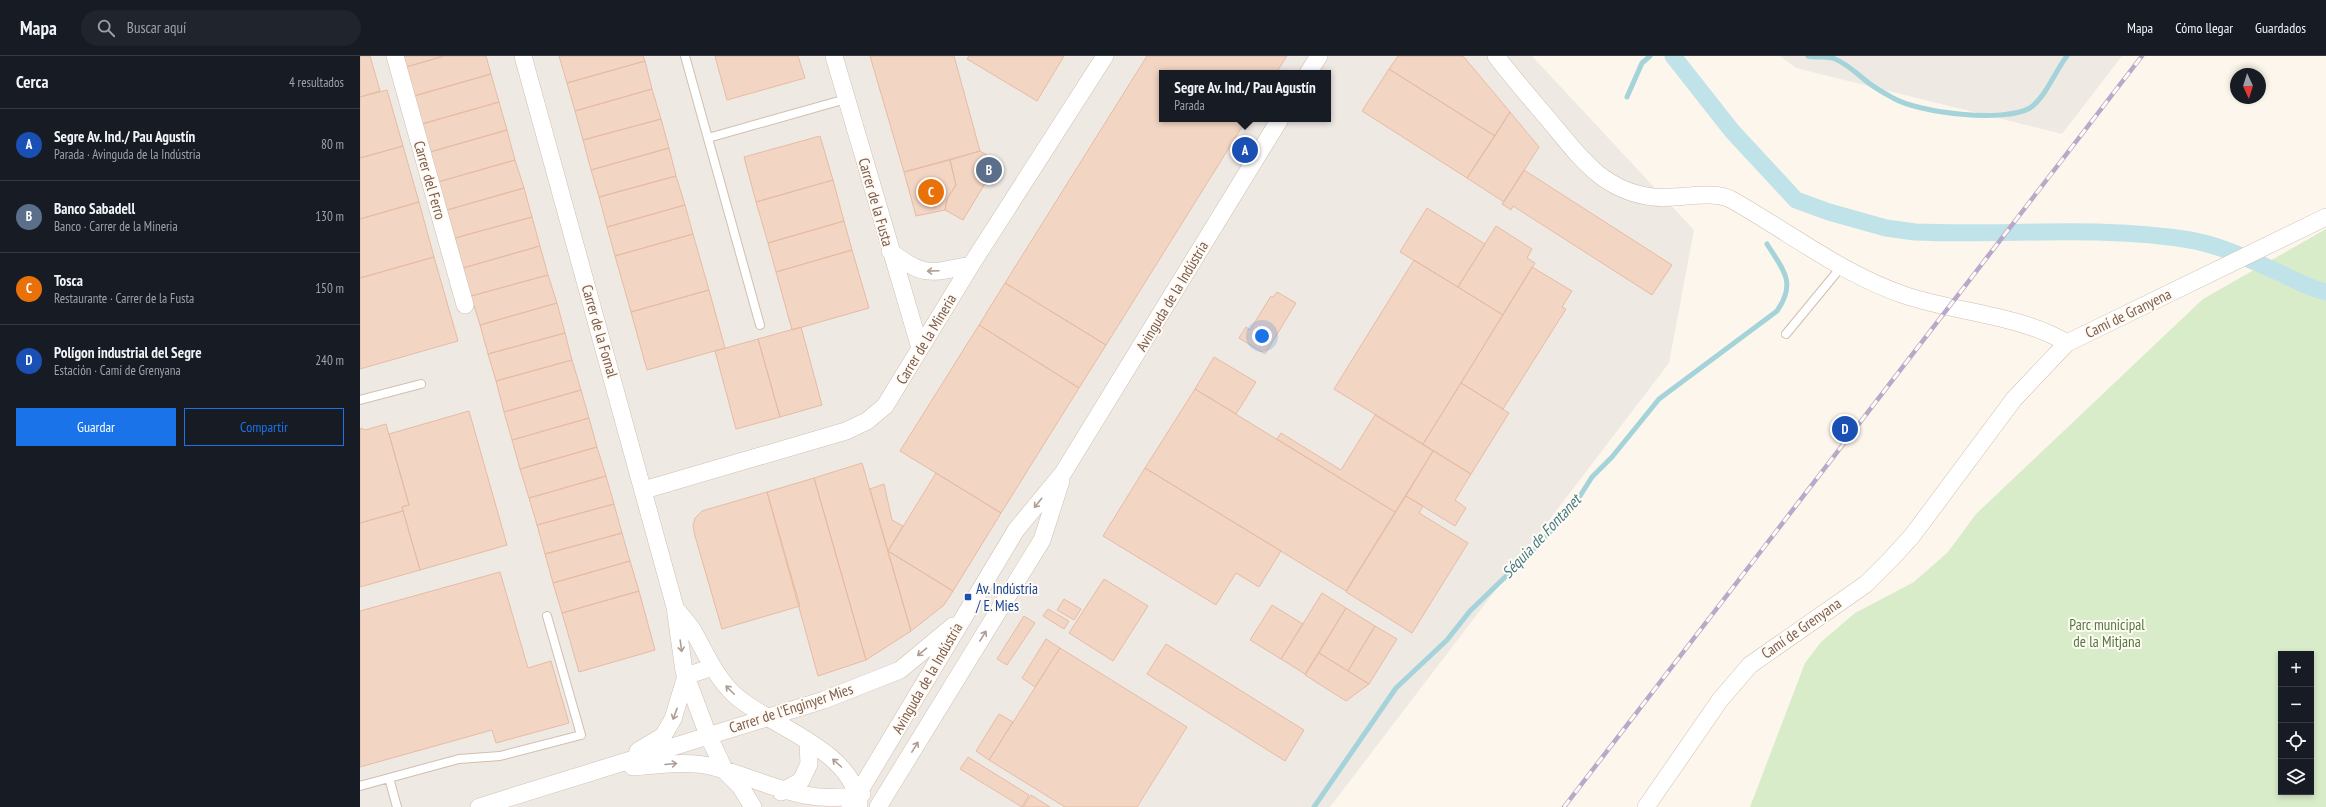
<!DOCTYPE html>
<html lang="es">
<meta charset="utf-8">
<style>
:root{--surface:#171b24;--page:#20242c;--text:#f1f3f6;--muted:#9ea1a6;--line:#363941;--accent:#1a73e8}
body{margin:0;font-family:"PT Sans Narrow",sans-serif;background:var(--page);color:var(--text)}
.controls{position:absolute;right:12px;bottom:12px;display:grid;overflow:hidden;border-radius:0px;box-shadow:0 2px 6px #0003}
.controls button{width:36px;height:36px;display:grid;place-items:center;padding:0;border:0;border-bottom:1px solid var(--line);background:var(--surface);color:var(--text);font:20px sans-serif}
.compass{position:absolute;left:1870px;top:12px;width:36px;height:36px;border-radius:50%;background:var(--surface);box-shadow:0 2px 6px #0003;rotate:176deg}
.you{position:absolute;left:902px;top:280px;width:14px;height:14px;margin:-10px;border:3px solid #fff;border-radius:50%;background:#1a73e8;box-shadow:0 0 0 6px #1a73e833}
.badge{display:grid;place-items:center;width:26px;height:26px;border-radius:50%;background:var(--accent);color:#fff;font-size:13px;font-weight:700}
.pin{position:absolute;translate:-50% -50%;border:2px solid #fff;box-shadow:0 1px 4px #0006}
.popup{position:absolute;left:799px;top:14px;width:172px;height:52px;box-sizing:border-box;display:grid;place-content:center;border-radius:0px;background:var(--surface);filter:drop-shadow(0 1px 3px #0005);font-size:13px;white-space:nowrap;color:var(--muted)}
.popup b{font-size:15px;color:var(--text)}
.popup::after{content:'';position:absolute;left:50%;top:100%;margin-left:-8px;border:8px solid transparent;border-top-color:var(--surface)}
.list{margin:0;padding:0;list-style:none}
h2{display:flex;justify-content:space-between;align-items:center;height:52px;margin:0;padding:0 16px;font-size:17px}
h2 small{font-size:13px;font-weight:400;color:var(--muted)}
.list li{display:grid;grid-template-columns:26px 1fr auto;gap:12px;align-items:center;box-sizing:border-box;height:72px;padding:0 16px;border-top:1px solid var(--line)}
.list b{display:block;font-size:15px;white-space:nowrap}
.list p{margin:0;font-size:13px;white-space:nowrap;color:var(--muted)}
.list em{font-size:13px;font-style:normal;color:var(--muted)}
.actions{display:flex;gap:8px;padding:12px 16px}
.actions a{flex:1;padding:9px 0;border:1px solid var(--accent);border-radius:0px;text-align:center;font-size:14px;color:var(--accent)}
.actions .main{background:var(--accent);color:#fff}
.icon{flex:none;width:22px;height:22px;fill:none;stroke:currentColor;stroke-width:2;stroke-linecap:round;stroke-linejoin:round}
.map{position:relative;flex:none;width:1966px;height:751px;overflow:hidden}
header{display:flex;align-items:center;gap:24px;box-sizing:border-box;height:56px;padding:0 20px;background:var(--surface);border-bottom:1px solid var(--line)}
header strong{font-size:19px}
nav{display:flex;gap:22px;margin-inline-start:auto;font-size:14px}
.search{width:280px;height:36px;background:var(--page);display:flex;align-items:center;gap:10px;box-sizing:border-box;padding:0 14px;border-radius:22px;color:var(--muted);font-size:15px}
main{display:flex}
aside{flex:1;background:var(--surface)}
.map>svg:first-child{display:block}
</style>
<header>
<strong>Mapa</strong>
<div class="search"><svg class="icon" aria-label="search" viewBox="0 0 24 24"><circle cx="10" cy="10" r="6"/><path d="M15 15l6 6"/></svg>Buscar aquí</div>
<nav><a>Mapa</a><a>Cómo llegar</a><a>Guardados</a></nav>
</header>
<main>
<aside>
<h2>Cerca<small>4 resultados</small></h2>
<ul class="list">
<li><span class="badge" style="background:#1a4fb4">A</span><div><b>Segre Av. Ind./ Pau Agustín</b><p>Parada · Avinguda de la Indústria</p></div><em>80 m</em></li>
<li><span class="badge" style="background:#5c6f8a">B</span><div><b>Banco Sabadell</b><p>Banco · Carrer de la Mineria</p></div><em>130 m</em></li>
<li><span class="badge" style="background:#e8710a">C</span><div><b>Tosca</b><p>Restaurante · Carrer de la Fusta</p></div><em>150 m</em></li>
<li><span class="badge" style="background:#1a4fb4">D</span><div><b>Polígon industrial del Segre</b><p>Estación · Camí de Grenyana</p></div><em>240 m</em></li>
</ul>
<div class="actions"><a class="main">Guardar</a><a>Compartir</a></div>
</aside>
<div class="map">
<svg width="1966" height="751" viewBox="0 0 1966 751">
<rect width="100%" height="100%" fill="#fdf6ec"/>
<path fill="#efe9e4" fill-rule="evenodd" d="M0,0H1172L1334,174L1309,307L970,751H0ZM802,17H968V63H802Z
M1420,0H1762L1702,78L1436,12Z"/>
<path fill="#d8ecc9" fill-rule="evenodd" d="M1966,173V751H1390L1445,607L1461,586L1495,557L1554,526L1588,496L1616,458L1843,243ZM1921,598H1951V736H1921Z"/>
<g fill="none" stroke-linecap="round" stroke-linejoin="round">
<path stroke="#a5d3da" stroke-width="5" d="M1448,0C1457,2 1467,0 1475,3C1487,8 1495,16 1505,24C1513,31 1524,37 1533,42C1559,57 1644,67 1670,52C1686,41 1695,15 1707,0
M1267,41L1282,7L1290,0
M954,751L1036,632L1087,584L1110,555L1178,489L1213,451L1232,421L1252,401L1299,343L1417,255C1437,226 1423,214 1407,188"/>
<path stroke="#bfe3e8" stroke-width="17" d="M1313,0L1372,75L1436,144L1469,156L1526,172L1555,176C1646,180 1739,169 1830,184C1860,189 1891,204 1918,216C1935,224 1948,232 1966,236"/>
</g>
<path fill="#f3d5c3" stroke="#e6bba3" d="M0,0H10L20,35L0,41Z
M43,0H84L46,11Z
M84,0H126L131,18L54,40L46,11Z
M199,0H283L285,5L207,27Z
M355,0H438L445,22L367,44Z
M510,0H594L620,95L544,116Z
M609,0H704L677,45L607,3Z
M787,0H927L916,17H802V63H887L746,289L645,227Z
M1038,0H1103L1150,56L1135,80L1029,13Z
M285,5L292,33L215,55L207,27Z
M1029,13L1135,80L1107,122L1002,55Z
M131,18L139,46L62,68L54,40Z
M292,33L301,63L223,84L215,55Z
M27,34L43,90L0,102V41Z
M139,46L147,74L70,96L62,68Z
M1150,56L1179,91L1144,146L1107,122Z
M301,63L309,92L231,114L223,84Z
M147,74L155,104L78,126L70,96Z
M460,80L473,124L396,146L384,101Z
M43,90L59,146L0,163V102Z
M309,92L316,120L239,141L231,114Z
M620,95L638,106L603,164L585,154L587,143L596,129L590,104Z
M155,104L164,132L87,154L78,126Z
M590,104L596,129L587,143L585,154L556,160L544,116Z
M1164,114L1312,209L1292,239L1153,150L1151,154L1142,148Z
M316,120L325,149L247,171L239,141Z
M473,124L484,165L408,187L396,146Z
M164,132L172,161L95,182L87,154Z
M59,146L74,201L0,222V163Z
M325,149L333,178L255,200L247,171Z
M1067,152L1125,188L1098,231L1040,196Z
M172,161L180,190L103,212L95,182Z
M484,165L492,194L416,216L408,187Z
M1136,170L1172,193L1167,202L1175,207L1143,259L1098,231Z
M333,178L349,234L271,256L255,200Z
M180,190L188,219L111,240L103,212Z
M492,194L509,252L432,274L416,216Z
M74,201L98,285L0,313V222Z
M1054,204L1143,259L1063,388L974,333Z
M1172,211L1212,235L1202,251L1206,253L1143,353L1101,327Z
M188,219L197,247L120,269L111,240Z
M645,227L746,289L719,332L619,269Z
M349,234L365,292L287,314L271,256Z
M917,236L936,247L905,298L879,282L886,271L890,274L911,240L913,241Z
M197,247L205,277L128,298L120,269Z
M619,269L719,332L641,457L540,395Z
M441,271L462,349L420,361L398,283Z
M205,277L212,304L136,325L128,298Z
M398,283L420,361L376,373L355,295Z
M854,301L896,326L876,358L835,333Z
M212,304L221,334L144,356L136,325Z
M1101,327L1149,357L1111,418L1063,388Z
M835,333L1035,456L986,535L785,412Z
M221,334L229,362L152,384L144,356Z
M109,355L147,489L60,514L42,451L49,449L29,378Z
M1015,359L1073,395L1035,456L917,383L921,377L981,414Z
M1489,361L1494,365L1478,385L1473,381Z
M229,362L237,391L160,413L152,384Z
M26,368L49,449L42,451L43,455L0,467V375L1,372L5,374Z
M237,391L246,420L169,442L160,413Z
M1073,395L1111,418L1095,444L1106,452L1095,470L1046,440Z
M502,407L551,575L506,604L454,422Z
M785,412L921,495L899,531L876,517L856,549L743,480Z
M576,417L641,457L593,535L528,495Z
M246,420L254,448L177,469L169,442Z
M454,422L506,604L458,620L407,436Z
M524,428L532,464L543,470L528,495L510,433Z
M407,436L440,550L362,573L335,480L333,470L335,462L342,455Z
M1046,440L1063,450L1059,457L1108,487L1052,577L986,536Z
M254,448L262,477L185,498L177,469Z
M43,455L60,514L0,531V467Z
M262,477L270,505L193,527L185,498Z
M528,495L593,535L584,549L551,575Z
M270,505L279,535L202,557L193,527Z
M140,516L168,612L191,605L209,667L136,687L132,674L0,711V555Z
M744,523L788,550L753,605L709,577Z
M279,535L295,594L219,616L202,557Z
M962,537L986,552L945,618L921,603Z
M704,543L721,553L714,564L697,554Z
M912,549L943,568L921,603L890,584Z
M986,552L1015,570L988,615L959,597Z
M688,553L709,565L704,573L683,560Z
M664,560L675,567L647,609L637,603Z
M1015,570L1037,583L1009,628L988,615Z
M686,583L700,592L675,631L662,622Z
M806,588L944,674L925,705L787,618Z
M700,592L827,671L777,751H705L629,704Z
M959,597L988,615L1009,628L986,645L945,619Z
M639,658L653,666L629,704L616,695Z
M608,701L669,739L662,751L600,713Z
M671,739L690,751H663Z"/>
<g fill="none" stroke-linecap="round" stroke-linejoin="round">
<g stroke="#d1beb0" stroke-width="10">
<path id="lane" d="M325,0L400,269
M348,82L486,43
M1426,278L1482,210
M0,344L61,328
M0,730L29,722
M37,751L29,722L99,703L140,700L221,679L187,560"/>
</g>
<g stroke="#d1beb0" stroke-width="18">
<path id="street" d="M35,0L105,249
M163,0L315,551L324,615L348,679L365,715L380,730L393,751
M474,0L560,292
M1136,0C1153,22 1171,43 1189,64C1219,100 1242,135 1293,141C1316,144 1353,133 1372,144C1429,176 1482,218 1544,239C1597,257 1658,258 1707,287
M948,17L959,0
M530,195C564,222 571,217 611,209
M284,434L486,375L507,365L525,350L611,209L745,0
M315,552C321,559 327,566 332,573C346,597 356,623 377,641C414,672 493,694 499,749
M278,695L303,680L313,663L326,620L353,611
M273,711C300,709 328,704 354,711C406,725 446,751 502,738
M421,736L441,725L449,708L448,685
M119,751L464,644L540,614L593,570
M490,751L656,474L703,417L920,63
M518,751L682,484L701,425
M1286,751L1360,644L1390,609L1506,528L1531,503L1552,480L1654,343L1707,287L1966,161"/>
</g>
<use href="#lane" stroke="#fff" stroke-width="8"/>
<use href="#street" stroke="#fff" stroke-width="17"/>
<g stroke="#b9a8c9" stroke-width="4.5">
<path id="rail" d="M1204,751L1782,0"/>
</g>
<use href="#rail" stroke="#fffaf3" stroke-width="3" stroke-dasharray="9" stroke-linecap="butt"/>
</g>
<defs><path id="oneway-shaft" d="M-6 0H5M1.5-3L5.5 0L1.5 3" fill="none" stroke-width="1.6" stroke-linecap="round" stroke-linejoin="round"/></defs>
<g stroke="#af9d94">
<use href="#oneway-shaft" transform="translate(573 215) rotate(178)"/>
<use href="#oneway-shaft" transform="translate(678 447) rotate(129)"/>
<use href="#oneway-shaft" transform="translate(623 580) rotate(-58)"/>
<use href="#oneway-shaft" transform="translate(321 590) rotate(82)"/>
<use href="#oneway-shaft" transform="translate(562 596) rotate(140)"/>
<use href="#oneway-shaft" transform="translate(370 634) rotate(-135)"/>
<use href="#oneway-shaft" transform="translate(315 658) rotate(110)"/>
<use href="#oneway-shaft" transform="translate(555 691) rotate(-58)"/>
<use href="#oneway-shaft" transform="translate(477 707) rotate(-138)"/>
<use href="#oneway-shaft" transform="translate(311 708) rotate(-5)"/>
</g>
<rect fill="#1a4fb4" stroke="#fffaf3" stroke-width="1.5" x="604" y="537" width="8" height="8" rx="2"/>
<g text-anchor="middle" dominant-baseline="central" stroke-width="4" stroke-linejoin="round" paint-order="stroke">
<g font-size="15" fill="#7a5c4d" stroke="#fffaf3">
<text transform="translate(70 124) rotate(74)">Carrer del Ferro</text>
<text transform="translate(516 146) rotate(74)">Carrer de la Fusta</text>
<text transform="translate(812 240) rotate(-59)">Avinguda de la Indústria</text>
<text transform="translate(1768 257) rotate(-26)">Camí de Granyena</text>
<text transform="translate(240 275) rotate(74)">Carrer de la Fornal</text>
<text transform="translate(566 283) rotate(-59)">Carrer de la Mineria</text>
<text transform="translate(1441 572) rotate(-35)">Camí de Grenyana</text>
<text transform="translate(567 622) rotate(-60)">Avinguda de la Indústria</text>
<text transform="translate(431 652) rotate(-18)">Carrer de l'Enginyer Mies</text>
</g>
<g font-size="15" fill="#164399" stroke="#fffaf3" text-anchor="start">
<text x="616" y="532">Av. Indústria<tspan x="616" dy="17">/ E. Mies</tspan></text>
</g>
<g font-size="15" fill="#537a41" stroke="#fffaf3">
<text x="1747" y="568">Parc municipal<tspan x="1747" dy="17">de la Mitjana</tspan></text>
</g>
<g font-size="16" font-style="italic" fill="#437c86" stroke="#fffaf3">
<text transform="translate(1181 480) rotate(-47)">Séquia de Fontanet</text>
</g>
</g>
</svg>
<div class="controls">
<button>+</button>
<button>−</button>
<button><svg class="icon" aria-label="locate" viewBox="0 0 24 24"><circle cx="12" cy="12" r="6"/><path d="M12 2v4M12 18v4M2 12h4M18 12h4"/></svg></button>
<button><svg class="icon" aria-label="layers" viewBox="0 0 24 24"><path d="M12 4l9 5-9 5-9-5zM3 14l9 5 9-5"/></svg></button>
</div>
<svg class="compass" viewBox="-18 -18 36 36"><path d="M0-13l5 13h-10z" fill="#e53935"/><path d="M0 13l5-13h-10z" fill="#9ea1a6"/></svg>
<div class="you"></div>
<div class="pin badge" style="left:885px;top:94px;background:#1a4fb4">A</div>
<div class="popup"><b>Segre Av. Ind./ Pau Agustín</b>Parada</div>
<div class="pin badge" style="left:629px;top:114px;background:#5c6f8a">B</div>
<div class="pin badge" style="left:571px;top:136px;background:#e8710a">C</div>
<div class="pin badge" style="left:1485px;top:373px;background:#1a4fb4">D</div>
</div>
</main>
